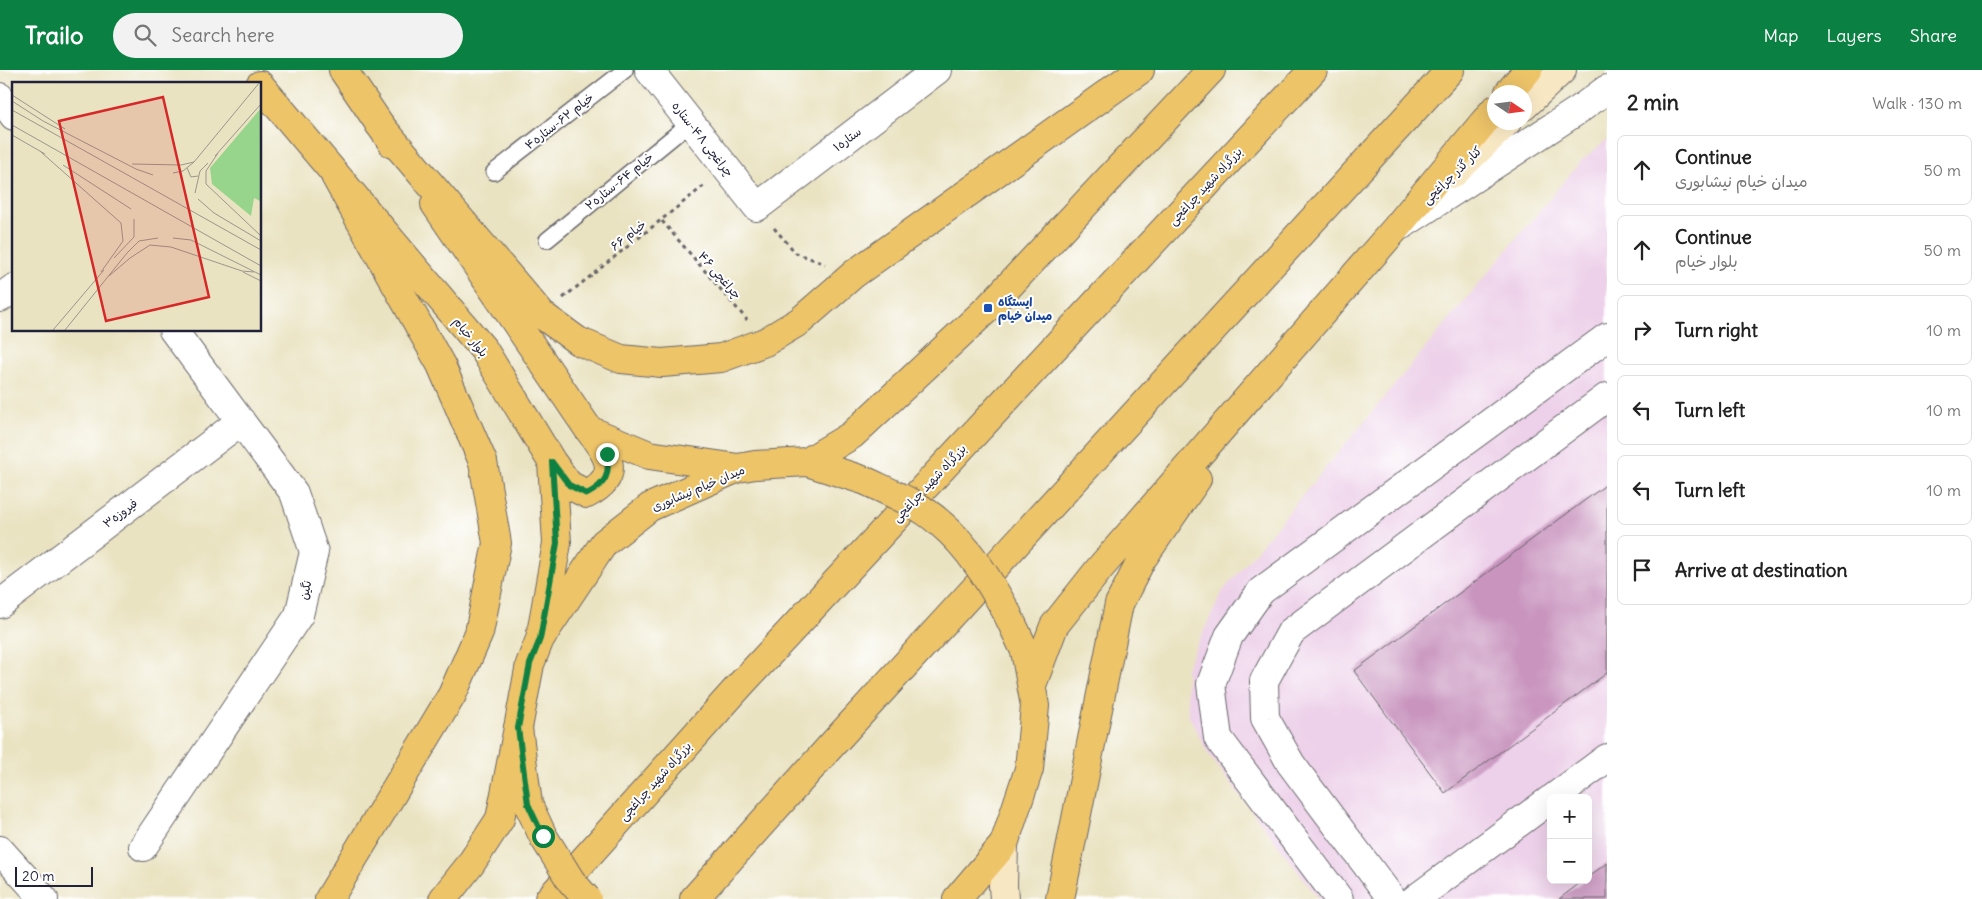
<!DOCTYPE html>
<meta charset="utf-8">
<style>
:root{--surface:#fff;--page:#f2f2f2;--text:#222;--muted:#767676;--line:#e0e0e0;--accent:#0b8043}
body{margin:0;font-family:Delius,"Playpen Sans Arabic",sans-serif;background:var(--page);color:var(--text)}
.controls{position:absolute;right:15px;bottom:15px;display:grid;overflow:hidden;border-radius:8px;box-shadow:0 5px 20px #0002}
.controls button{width:45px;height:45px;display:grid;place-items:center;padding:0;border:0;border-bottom:1px solid var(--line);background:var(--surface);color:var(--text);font:25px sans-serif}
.compass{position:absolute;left:1487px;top:15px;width:45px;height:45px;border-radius:50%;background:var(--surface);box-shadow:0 5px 20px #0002;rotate:103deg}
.scale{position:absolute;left:15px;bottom:12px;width:78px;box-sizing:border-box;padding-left:5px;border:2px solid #22223b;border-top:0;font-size:14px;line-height:18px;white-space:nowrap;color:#22223b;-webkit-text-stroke:4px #fff;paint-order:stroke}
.stop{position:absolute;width:15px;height:15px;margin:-11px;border:4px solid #0b8043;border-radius:50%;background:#fff}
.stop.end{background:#0b8043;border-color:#fff;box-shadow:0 1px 5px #0008}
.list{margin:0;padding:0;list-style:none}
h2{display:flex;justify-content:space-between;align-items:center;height:65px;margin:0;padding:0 20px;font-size:21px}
h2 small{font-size:16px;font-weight:400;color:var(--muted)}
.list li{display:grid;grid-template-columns:32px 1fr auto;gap:15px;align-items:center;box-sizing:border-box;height:70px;margin:0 10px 10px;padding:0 10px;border:1px solid var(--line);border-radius:8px}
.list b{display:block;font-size:19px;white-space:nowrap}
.list p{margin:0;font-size:16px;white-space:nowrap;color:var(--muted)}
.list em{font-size:16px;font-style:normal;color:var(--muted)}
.icon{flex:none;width:28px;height:28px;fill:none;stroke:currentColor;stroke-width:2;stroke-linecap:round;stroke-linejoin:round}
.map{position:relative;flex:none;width:1607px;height:829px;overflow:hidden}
header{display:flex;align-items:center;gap:30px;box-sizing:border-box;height:70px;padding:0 25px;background:var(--accent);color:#fff}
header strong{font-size:24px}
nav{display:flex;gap:28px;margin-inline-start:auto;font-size:18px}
.search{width:350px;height:45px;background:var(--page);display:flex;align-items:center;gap:12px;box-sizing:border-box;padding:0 18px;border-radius:28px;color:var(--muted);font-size:19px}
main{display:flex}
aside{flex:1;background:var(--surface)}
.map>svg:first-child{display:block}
</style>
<header>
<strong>Trailo</strong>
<div class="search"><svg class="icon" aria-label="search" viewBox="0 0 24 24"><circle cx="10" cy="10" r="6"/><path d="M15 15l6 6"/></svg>Search here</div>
<nav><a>Map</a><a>Layers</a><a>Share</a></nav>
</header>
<main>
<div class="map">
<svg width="1607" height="829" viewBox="0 0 1607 829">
<rect width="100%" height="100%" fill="#fff"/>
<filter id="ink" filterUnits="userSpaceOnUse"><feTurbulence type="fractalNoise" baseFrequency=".02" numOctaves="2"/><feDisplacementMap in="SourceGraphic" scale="10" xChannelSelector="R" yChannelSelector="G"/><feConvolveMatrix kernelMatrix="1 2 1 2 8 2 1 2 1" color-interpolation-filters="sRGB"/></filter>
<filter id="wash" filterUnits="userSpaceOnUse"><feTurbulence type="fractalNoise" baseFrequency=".0096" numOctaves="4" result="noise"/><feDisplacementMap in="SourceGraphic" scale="20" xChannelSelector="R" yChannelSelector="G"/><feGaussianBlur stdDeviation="1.12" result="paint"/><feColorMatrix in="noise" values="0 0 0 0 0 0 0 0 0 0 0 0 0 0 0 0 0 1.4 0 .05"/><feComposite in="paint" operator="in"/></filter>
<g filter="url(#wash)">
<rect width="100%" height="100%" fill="#eae3c2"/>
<path fill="#edd0e9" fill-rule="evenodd" d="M1607,70V829H1319L1207,682L1188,644L1186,598L1223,521L1582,90ZM1551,728H1588V810H1551Z"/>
<g id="blocks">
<path fill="#c995bf" d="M1607,414V603L1445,723L1354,601Z
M1607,793V829H1559L1584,810H1588V807Z"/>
</g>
</g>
<g filter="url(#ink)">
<use href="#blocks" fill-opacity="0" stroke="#68666a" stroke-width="1"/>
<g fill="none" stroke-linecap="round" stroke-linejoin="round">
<g stroke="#68666a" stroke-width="18">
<path id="service" d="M494,102L625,0
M547,170L690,53"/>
</g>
<g stroke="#68666a" stroke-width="30">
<path id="minor" d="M649,0L757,137L937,0
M0,27L14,46
M1402,155L1580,39L1607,19
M0,228L14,218
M0,534L241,351
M1553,728L1607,688
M143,777L299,545L314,482L294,423L173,260
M0,780L44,829
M1339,829L1218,668L1211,614L1229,566L1261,521L1607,267
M1392,829L1291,694L1265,648L1264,611L1291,562L1607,327
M1415,829L1551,729"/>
</g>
<g stroke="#68666a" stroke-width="30">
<path id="secondary" d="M1524,36L1562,0
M1453,104L1507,52
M1004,829L1003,816L1004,774"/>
</g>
<g stroke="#68666a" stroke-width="30">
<path id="primary" d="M343,0L393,74
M260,15L484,280L552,392L557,473L540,569
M435,134L589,360L649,385L738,398
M552,392L569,415L587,424C623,405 608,385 589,360
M543,766L528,734L518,658L530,594L540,569L604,473L650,437L738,398L755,395L807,392L866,411
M957,829L1004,774L1029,699L1035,636L1025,581L1007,543"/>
</g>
<g stroke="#68666a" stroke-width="30">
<path id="trunk" d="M1509,22L1528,0
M379,54L542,245L578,271L621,289L662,293L721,288L765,272L800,251L854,204L1140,0
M807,392L852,365L988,238L1211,0
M1032,615L1054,556L1100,498L1396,158L1494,40
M329,829L452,625L479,563L497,473L483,392L441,295L335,106
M443,829L470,795L500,749L518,658
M549,829L742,613L1313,0
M694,829L829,678L1450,0
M1060,829L1119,534L1142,489L1197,409"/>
</g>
<path stroke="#68666a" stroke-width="3" stroke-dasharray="4 4" stroke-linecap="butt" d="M662,151L747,250
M774,158L796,183L825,194
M563,228L705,115"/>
<use href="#service" stroke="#fff" stroke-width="15"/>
<use href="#minor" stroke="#fff" stroke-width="28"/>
<use href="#secondary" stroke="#f8e7c3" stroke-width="28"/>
<use href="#primary" stroke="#eec469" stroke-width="28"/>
<use href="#trunk" stroke="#eec469" stroke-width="28"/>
<g stroke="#68666a" stroke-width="30" stroke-linecap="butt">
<path id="primary-bridge" d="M866,411C891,423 919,434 940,453C969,477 989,510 1007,543
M543,766L571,811L587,829"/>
</g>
<use href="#primary-bridge" stroke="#eec469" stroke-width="28"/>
</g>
</g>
<g fill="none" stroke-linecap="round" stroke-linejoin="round" filter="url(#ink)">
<path stroke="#0b8043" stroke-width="6" d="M543,766L528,734L518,658L530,594L540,569L557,473L552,392L569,415L587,424C606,414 610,405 607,384"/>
</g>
<rect fill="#1a4fb4" stroke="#fff" stroke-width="2" x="983" y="233" width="10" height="10" rx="2.5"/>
<g text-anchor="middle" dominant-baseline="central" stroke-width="4" stroke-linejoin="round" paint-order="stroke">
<g font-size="12" fill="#22223b" stroke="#fff">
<text transform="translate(559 51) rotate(-38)">خیام ۶۲-ستاره۴</text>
<text transform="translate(703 69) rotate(52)">چراغچی ۴۸-ستاره</text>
<text transform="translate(847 69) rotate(-37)">ستاره۱</text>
<text transform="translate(1452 105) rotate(-44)">کنار گذر چراغچی</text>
<text transform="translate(619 111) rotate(-39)">خیام ۶۴-ستاره۲</text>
<text transform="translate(1205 116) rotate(-47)">بزرگراه شهید چراغچی</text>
<text transform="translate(628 165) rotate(-38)">خیام ۶۶</text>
<text transform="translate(720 205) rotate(49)">چراغچی ۴۶</text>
<text transform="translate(471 267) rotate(51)">بلوار خیام</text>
<text transform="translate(929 413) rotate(-47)">بزرگراه شهید چراغچی</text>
<text transform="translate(698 418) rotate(-23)">میدان خیام نیشابوری</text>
<text transform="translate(120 443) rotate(-37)">فیروزه۳</text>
<text transform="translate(305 520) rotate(-77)">نگین</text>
<text transform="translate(655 711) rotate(-48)">بزرگراه شهید چراغچی</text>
</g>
<g font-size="12" font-weight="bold" fill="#164399" stroke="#fff" text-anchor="start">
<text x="998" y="231">ایستگاه<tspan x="998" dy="14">میدان خیام</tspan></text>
</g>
</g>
<g transform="translate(12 12)">
<rect width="249" height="249" fill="#eae3c2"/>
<path d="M249,26V113L248,119L242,116L239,134L200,102L198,86Z" fill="#96d58b"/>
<path fill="none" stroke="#9a968c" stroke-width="1" d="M0,13L53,47M0,19L31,39L124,87L141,93M0,28L249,168M0,43L249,184M0,53L33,72M29,70L109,141L111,159L89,190M206,71L194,89V102L249,154M203,74L249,22M120,82L169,83L182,80M51,83L119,127M175,86L179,95L186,94M161,91L171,89L182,80L248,0M183,111L188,89L196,81M186,117L202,131L249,159M161,156L179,158L249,193M102,176L122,155V137M231,190L249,199M97,194L118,176L138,163L159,165L230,189L242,190M41,248L92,188M53,248L115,171L127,159L146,156"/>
<path fill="#d62828" fill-opacity="0.15" stroke="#d62828" stroke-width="2.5" d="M151,15L197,215L94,239L47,39Z"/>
<rect width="249" height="249" fill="none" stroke="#22223b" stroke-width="2.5"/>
</g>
</svg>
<div class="controls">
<button>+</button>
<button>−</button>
</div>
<svg class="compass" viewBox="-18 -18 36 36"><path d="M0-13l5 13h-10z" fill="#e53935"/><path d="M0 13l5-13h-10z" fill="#767676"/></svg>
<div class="scale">20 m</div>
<div class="stop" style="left:543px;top:766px"></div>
<div class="stop end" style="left:607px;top:384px"></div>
</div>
<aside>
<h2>2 min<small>Walk · 130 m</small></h2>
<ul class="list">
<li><svg class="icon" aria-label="ahead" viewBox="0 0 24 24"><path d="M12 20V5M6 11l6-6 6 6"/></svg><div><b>Continue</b><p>میدان خیام نیشابوری</p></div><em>50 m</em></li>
<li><svg class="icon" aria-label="ahead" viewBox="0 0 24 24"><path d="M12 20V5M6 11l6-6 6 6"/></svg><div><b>Continue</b><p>بلوار خیام</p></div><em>50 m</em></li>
<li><svg class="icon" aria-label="right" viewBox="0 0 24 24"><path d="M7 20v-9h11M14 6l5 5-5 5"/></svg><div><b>Turn right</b></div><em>10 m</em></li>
<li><svg class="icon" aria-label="left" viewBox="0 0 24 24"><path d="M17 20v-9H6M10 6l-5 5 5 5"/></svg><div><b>Turn left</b></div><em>10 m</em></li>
<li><svg class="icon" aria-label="left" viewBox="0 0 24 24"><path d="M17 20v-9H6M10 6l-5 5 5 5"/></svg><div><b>Turn left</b></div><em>10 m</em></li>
<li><svg class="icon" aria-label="arrive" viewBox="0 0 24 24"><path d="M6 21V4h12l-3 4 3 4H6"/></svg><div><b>Arrive at destination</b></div></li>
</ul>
</aside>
</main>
